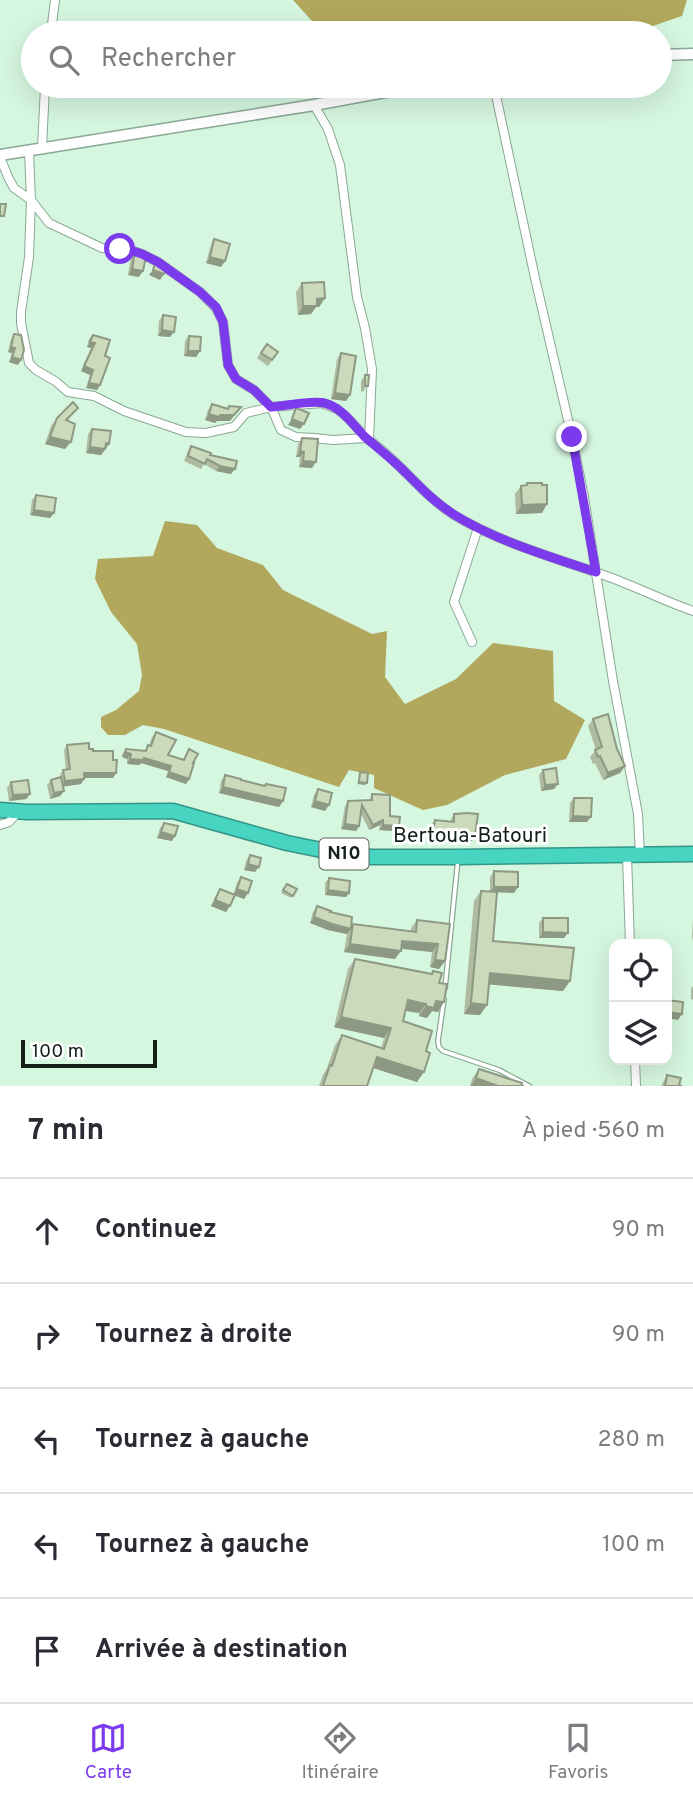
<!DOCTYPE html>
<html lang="fr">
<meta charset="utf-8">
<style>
:root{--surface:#fff;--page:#f2f2f3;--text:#2b2b33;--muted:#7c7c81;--line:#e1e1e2;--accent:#7c3aed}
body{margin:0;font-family:Overpass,sans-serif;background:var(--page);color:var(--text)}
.controls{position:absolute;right:21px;bottom:21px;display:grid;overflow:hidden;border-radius:14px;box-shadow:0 7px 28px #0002}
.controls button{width:63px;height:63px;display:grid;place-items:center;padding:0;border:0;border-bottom:2px solid var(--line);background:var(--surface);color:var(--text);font:35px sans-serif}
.scale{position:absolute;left:21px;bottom:18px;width:136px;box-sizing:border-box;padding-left:7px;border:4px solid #131f17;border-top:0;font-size:19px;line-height:24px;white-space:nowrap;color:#131f17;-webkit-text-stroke:5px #fff;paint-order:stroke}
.stop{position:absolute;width:21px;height:21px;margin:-16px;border:5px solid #7c3aed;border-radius:50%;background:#fff}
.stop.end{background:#7c3aed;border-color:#fff;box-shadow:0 2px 7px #0008}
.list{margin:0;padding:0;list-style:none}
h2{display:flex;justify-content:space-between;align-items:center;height:91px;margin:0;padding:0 28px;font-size:30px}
h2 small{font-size:23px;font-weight:400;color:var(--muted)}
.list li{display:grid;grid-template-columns:46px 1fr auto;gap:21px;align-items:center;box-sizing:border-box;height:105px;padding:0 28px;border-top:2px solid var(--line)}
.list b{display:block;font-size:26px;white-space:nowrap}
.list em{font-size:23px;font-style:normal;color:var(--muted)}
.icon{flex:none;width:38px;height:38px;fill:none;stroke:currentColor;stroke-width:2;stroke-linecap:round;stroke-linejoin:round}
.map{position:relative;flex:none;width:693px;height:1086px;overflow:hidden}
.search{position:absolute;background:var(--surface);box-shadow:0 7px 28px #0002;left:21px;right:21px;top:21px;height:77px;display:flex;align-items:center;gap:18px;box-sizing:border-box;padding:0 24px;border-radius:38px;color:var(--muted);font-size:26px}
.sheet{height:616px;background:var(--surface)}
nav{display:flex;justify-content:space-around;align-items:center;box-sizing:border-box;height:98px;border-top:2px solid var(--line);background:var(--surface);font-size:19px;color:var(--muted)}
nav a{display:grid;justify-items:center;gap:4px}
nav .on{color:var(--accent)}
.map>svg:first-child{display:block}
</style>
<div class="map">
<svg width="693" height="1086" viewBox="0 0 693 1086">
<rect width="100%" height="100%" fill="#d5f6df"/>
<path fill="#b2a85d" d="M293,0H687L682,16L632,33H323Z
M165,521L197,525L217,548L263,565L283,590L372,634L387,631L385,677L405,704L456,679L493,643L553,651L554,701L585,720L566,759L505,775L447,805L423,810L374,788V775L349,770L339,787L164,729L143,725L125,735H108L101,727V717L116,710L139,691L142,675L137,644L111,612L95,579L98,559L153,556Z"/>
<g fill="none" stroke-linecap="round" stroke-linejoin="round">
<g stroke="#8aa894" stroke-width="6">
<path id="lane" d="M445,988L458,859
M444,999L438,1041L439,1047L443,1051L499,1070L529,1086"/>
</g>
<g stroke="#8aa894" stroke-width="10">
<path id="street" d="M51,33L55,0
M494,86L535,278L572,437L584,497L613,681L638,814L640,856
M314,105L328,129L340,165L357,297L365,328L372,369L369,440
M42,148L45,86
M29,151L31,200L29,257L21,312V323L29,363L36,370L55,381L68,392L94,396L124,411L186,432L206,433L229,428L234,427L246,413L271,407L322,403L337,409L348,418L366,438
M0,157L8,177L14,188L31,200L49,223L102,248L130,250L142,254L158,262L200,292L216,308L223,322L228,365L236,379L254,390L271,407L281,430L296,437L314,438L333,440L366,438C399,460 421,494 454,515C502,544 557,558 609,577C637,587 664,601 693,611
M472,642L454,602L478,528
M0,825L9,822L19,811
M627,856L630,944
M635,1060L636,1086"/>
</g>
<g stroke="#8aa894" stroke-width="13">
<path id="secondary" d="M660,55L693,54
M0,155L314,105L418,86"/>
</g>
<g stroke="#359586" stroke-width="17">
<path id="highway" d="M0,810L27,812L173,811L287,843L336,853L371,857H458L693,854"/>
</g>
<use href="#lane" stroke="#fff" stroke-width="3.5"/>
<use href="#street" stroke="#fff" stroke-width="8"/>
<use href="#secondary" stroke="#fff" stroke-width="10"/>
<use href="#highway" stroke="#47d4c1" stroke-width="14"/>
</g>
<path fill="#afbba1" d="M214,239L221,267L206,263L211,245Z
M135,252L139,277L128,275L131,257Z
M302,283L325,298L319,307H316L311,314L298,315L296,292Z
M163,315L170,337L158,336L159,321Z
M14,334L18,365L9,362L12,353L8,352L11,339Z
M93,335L105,356L100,385L97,390L86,388L90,375L81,371L91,348L87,347L89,339Z
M189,336L200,351L196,357L184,356L185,341Z
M267,344L278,352L268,366L257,358Z
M341,353L350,395L346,401L331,399L337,359Z
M365,375H369L364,391L361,392V381Z
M212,404L227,409L229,406L230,421H217L215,423L205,420L208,410Z
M78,408L67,421L65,449L45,444L51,426L57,418Z
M92,429L109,444L101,455L86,453L88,434Z
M302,438L312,468L299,467L300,457H296L298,444Z
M191,446L210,455L231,474L216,471L204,464L201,469L184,461L188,451Z
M527,483L542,513L516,514L515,494L521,486L526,485Z
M36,495L54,513L50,518L30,515L32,500Z
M593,719L617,749L625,766L620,773L603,780L595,763L593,764L590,757L596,750L588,726Z
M156,732L168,755L183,760L189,749L193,763L189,779L186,784L166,777L168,771L141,763L140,765L127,764V759L122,757V754L126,749L144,751L148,745L149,746L152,737Z
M67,745L89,749L113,760L116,773L113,778H84L81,784L63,786L64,791L60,796L50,799L47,785L51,780L60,778V775L63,770H66L64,750Z
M543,770L554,789L541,791L539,775Z
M225,775L241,780L264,786L266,784L283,801L279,807L219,793L221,781Z
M11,782L30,794L26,799L9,801L7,788Z
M318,789L325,811L311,807L314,795Z
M372,794L399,826L395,831L379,830L380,825L369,830L361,814L359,826L356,831L341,829L345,806L348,801L369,800Z
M574,798L587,822H569L570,803Z
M454,814L472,841L430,836L431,825L435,820L451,822V819Z
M164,823L172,841L157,838L160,828Z
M250,855L255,872L244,870L246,861Z
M494,871L514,893L497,892L493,941L570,981L563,991L489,984L480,1015L464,1014L474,901L481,891L490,892V877Z
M241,877L248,893L244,899L235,895L226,912L211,906L216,895L220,889L233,895L237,883Z
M329,878L349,893L346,897L325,895V883Z
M287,884L297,889L291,898L281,893Z
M317,906L330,912L351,927L353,924L411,931V928L417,920L450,924L445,961L439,969L430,967L432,952L401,949L395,959L344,952L347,934L328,930L310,923L313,912Z
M543,918L564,938H539V923Z
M693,918V942L692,936Z
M355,959L431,974L433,971L439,983L438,1012L432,1011L427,1018L419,1016V1013L406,1011L403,1021L426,1051L417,1082L374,1068L367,1086H319L323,1075L327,1068L335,1045L342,1035L381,1048L384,1038L334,1027L348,969Z
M693,977V999L691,1000V989L693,986Z
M479,1069L521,1086H470L472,1079Z
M667,1075L679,1085L682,1086H661Z"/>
<path fill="#8e9983" d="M210,257L225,261L221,267L206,263Z
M132,269L143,271L139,277L128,275Z
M153,270L164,274L160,280L149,275Z
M325,298L319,307H316L311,314L298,315L303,306L317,299Z
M162,330L174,332L170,337L158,336Z
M90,342L95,343L91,348L87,347Z
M11,347L15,348L12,353L8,352Z
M188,351H200L196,357L184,356Z
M12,357L21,360L18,365L9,362Z
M84,366L93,370L90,375L81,371Z
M89,383L100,385L97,390L86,388Z
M335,393L350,395L346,401L331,399Z
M241,407L230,421H217L215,423L205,420L209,414L220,415Z
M292,419L304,424L300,429L288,425Z
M50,437L71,442L65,449L45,444Z
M106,443L109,444L101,455L86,453L90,447Z
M300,451L304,452L300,457H296Z
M303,461L316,462L312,468L299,467Z
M220,466L235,469L231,474L216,471Z
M547,504L542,513L516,514L522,505Z
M34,510L54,513L50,518L30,515Z
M125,752L131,754L127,759L122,757Z
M144,758L171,766L168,771L141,763L140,765L127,764L130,759Z
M625,766L620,773L603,780L608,773Z
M169,772L189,779L186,784L166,777Z
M84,773H116L113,778H80Z
M84,779L81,784L61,787L65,781Z
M359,782L367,783L365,785L357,784Z
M558,784L554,789L541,791L545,785Z
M223,787L283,801L279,807L219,793Z
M64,791L60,796L50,799L54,793Z
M30,794L26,799L9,801L13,795Z
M315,801L329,805L325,811L311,807Z
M573,816L591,817L587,822H569Z
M383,820L380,825L369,830L373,825Z
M345,824L359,826L356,831L341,829Z
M383,825L399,826L395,831L379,830Z
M433,831L475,836L472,841L430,836Z
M161,832L175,836L172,841L157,838Z
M248,864L259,867L255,872L244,870Z
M494,887H518L514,893L490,892Z
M237,889L248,893L244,899L233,895Z
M328,890L349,893L346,897L325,895Z
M215,900L230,906L226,912L211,906Z
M314,917L351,929L347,934L328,930L310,923Z
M543,932L568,933L564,938H539Z
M402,941L438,944L432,952L397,948Z
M350,944L401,951L395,959L344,952Z
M435,960L445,961L439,969L430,967Z
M490,973L570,981L563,991L483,984Z
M408,1000L426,1004L419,1013L401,1010Z
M436,1001L444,1002L438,1012L432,1011L427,1018L419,1016L426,1006Z
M471,1003L487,1005L480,1015L464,1014Z
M667,1012L682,1014L678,1020L667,1018Z
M341,1017L391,1028L384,1038L334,1027Z
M377,1057L424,1072L417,1082L370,1067Z
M476,1078L498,1086H471Z"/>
<path fill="#cbdabb" stroke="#8e9983" stroke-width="2" d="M0,204H6L4,216H0Z
M214,239L230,244L225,261L210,257Z
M135,252L146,256L143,271L132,269Z
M156,261L167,268L164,274L153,270Z
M324,282L325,298L317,299V306H303L302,283Z
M163,315L176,317L174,332L162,330Z
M14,334L21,335L24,350L21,360L12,357L15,348L11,347Z
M93,335L110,340L105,356L110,358L100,385L89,383L93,370L84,366L95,343L90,342Z
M189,336L201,337L200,351H188Z
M267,344L278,352L272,360L261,353Z
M341,353L356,356L350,395L335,393Z
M365,375H369L368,386H365Z
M73,402L78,408L66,420L75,424L71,442L50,437L57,418Z
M212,404L228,409L229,406L241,407L234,415H220L219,417L209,414Z
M296,408L309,413L304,424L292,419Z
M92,429L111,431L109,444L106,443L105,449L90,447Z
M302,438L318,439L316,462L303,461L304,452L300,451Z
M191,446L211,453L210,455L237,461L235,469L220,466L207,459L205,464L188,456Z
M527,483H542V485H547V504L522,505L521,486L527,485Z
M36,495L56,498L54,513L34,510Z
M608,714L617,749L625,766L608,773L600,756L598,757L595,750L602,747L593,719Z
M156,732L176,740L168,755L184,760L189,749L198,754L193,763H194L189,779L169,772L171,766L144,758L143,760L130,759L131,754L125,752L126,749L146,751L148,745L151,746Z
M89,743V749H93V751H113V760H117L116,773H84V779L65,781L63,770L70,769L67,745Z
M556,768L558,784L545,785L543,770Z
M360,772L368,773L367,783L359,782Z
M225,775L241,779V780L265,786L266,784L286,788L283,801L223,787Z
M61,777L64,791L54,793L51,780Z
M28,780L30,794L13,795L11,782Z
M318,789L332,793L329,805L315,801Z
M372,794L390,795V816L400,817L399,826L383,825V820L373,825L362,805L359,826L345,824L348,801L372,800Z
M574,798H592L591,817L573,816Z
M467,813L478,814L475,836L433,831L435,820L454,822V814Z
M164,823L178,826L175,836L161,832Z
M250,855L261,858L259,867L248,864Z
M494,871L518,872V887H494Z
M241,877L252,881L248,893L237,889Z
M329,878L350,881L349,893L328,890Z
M287,884L297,889L293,896L283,890Z
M220,889L235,895L230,906L215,900Z
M481,891L497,892L493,941L574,948L570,981L490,973L487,1005L471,1003Z
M317,906L331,911L330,912L352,917L351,929L332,924L314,917Z
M543,918H568V933L543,932Z
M417,920L450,924L445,961L435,960L438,944L402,941L401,951L350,944L353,924L416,932Z
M355,959L432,974L433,971L442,973L439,983L447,984L444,1002L436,1001L434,1008L426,1006V1004L408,1000L403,1021L432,1031L426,1051L430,1053L424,1072L377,1057L367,1086H323L330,1065L332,1066L342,1035L384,1049L391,1028L341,1017Z
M667,1000L683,1002L682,1014L667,1012Z
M479,1069L522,1083L521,1086H498L476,1078Z
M667,1075L681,1078L679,1085L682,1086H665Z"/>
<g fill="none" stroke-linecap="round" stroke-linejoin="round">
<path stroke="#7c3aed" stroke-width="9" d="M120,249L130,250L142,254L158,262L200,292L216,307L223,322L228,365L236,379L254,390L271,407C287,406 310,400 324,403C342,407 353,425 365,437C377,447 389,457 401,468C418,485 433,501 453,514C494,540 550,557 596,572L572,437"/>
</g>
<g text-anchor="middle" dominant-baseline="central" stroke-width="6" stroke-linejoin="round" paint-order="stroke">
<rect fill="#fff" stroke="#5a625d" stroke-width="2" x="319.5" y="838.5" width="49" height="31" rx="5"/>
<g font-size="19" font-weight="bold" fill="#131f17">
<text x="344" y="854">N10</text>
</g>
<g font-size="21" fill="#131f17" stroke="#fff">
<text x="470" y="836">Bertoua-Batouri</text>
</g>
</g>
</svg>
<div class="controls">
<button><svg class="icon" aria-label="locate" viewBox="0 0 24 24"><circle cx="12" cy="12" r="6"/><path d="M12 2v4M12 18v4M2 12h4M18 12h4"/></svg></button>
<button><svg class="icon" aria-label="layers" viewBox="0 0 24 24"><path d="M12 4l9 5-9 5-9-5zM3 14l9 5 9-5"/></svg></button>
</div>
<div class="scale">100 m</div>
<div class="stop" style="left:120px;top:249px"></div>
<div class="stop end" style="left:572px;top:437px"></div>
<div class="search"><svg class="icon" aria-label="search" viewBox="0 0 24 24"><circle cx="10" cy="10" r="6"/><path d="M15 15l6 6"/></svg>Rechercher</div>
</div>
<section class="sheet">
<h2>7 min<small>À pied · 560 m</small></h2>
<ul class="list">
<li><svg class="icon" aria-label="ahead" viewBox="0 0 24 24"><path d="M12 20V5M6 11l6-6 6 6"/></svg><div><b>Continuez</b></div><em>90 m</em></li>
<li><svg class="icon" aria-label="right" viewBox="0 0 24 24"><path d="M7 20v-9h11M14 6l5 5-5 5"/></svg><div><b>Tournez à droite</b></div><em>90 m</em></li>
<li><svg class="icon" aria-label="left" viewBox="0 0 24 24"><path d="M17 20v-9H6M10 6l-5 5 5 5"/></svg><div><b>Tournez à gauche</b></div><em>280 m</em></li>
<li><svg class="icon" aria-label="left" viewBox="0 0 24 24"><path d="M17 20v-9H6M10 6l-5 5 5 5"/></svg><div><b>Tournez à gauche</b></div><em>100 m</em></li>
<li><svg class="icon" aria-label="arrive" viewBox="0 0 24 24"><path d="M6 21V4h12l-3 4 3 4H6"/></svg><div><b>Arrivée à destination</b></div></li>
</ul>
</section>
<nav>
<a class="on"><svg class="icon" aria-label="map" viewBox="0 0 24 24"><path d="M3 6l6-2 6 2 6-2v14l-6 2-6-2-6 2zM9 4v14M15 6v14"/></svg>Carte</a>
<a><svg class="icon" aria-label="directions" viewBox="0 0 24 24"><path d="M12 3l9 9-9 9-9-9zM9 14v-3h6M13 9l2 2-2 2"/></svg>Itinéraire</a>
<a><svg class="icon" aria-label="saved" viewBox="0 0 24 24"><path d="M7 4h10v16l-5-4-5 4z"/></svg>Favoris</a>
</nav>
